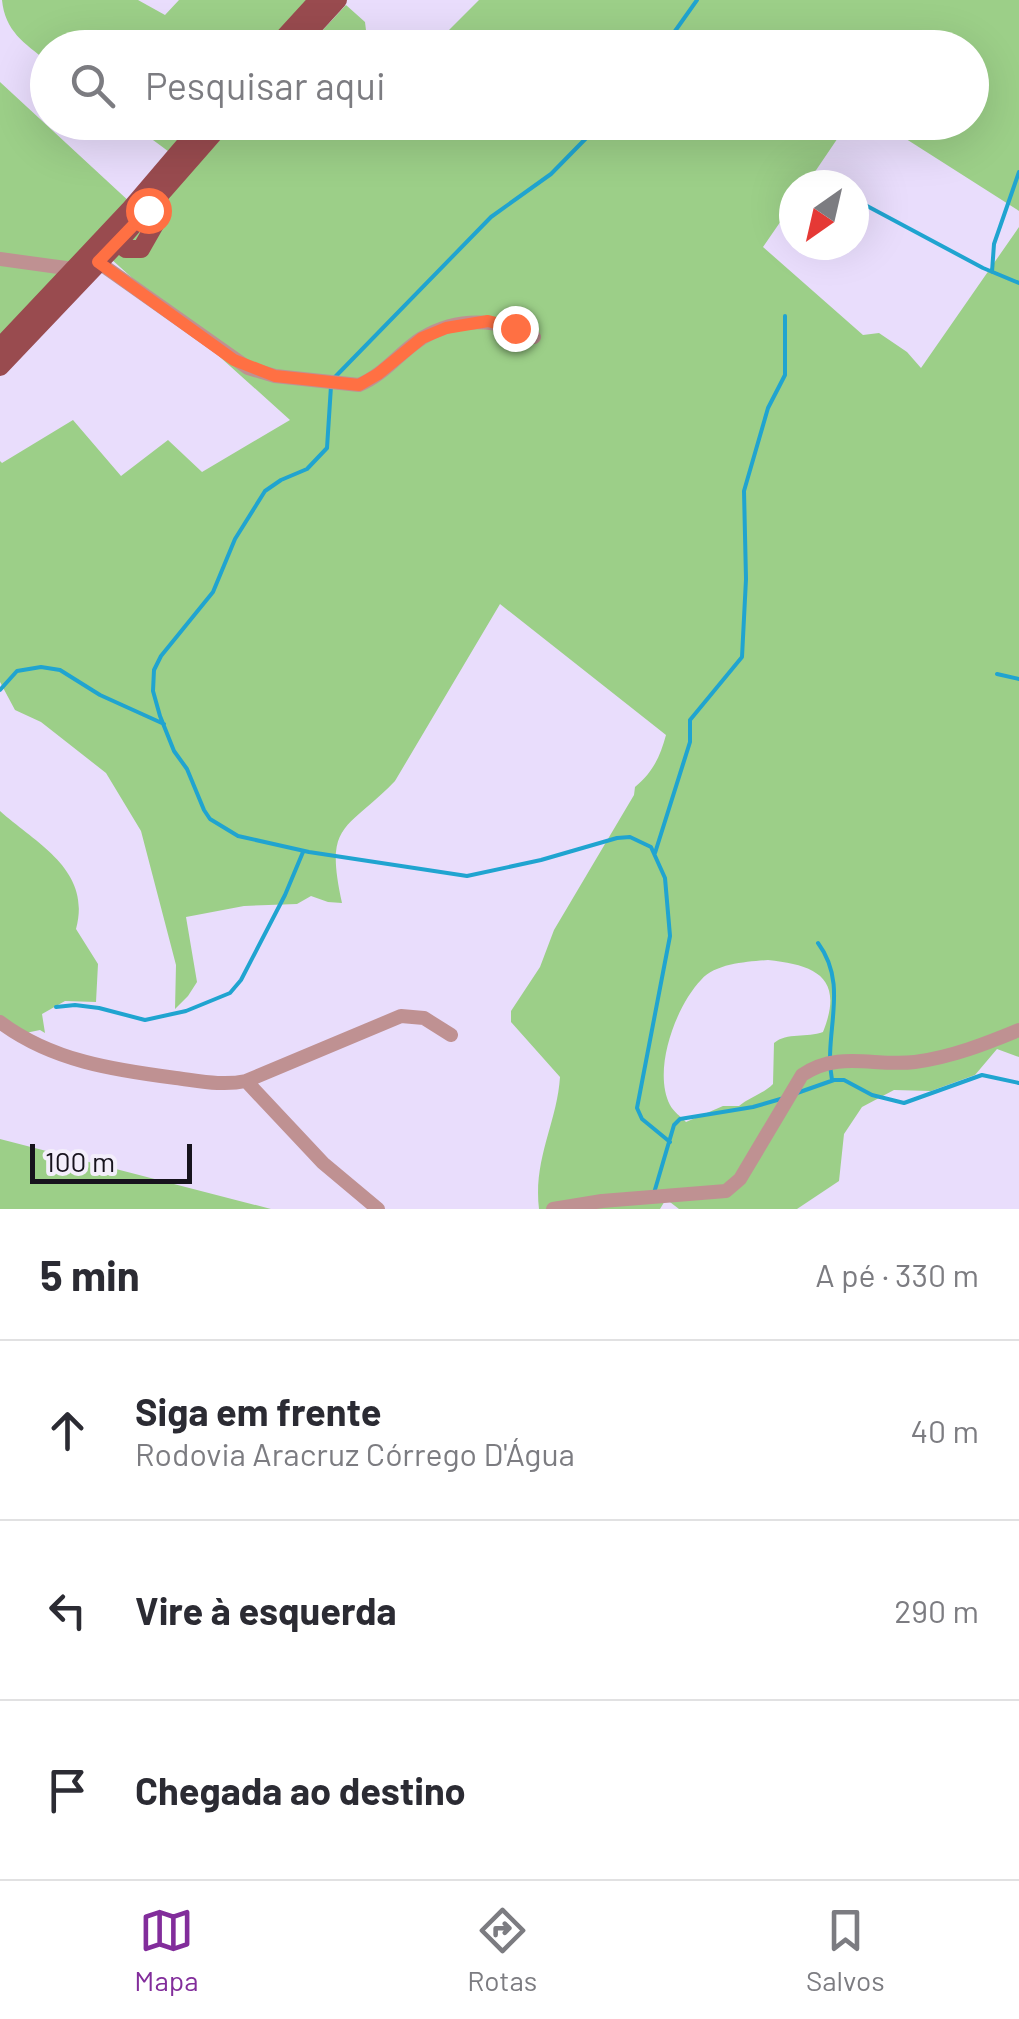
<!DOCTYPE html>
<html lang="pt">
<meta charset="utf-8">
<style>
:root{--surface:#fff;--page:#f7f7f7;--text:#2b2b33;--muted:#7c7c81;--line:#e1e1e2;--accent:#822d9b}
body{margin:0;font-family:Barlow,sans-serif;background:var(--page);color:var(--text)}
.compass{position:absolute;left:779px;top:170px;width:90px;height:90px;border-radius:50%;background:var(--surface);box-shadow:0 10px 40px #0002;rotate:214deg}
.scale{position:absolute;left:30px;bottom:25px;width:162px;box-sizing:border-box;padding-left:10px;border:5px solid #17131d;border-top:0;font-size:28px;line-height:35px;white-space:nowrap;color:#17131d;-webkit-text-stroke:8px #f3eefb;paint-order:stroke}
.stop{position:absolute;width:30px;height:30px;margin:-22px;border:8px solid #ff7043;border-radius:50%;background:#fff}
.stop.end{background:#ff7043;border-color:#fff;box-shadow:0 2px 10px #0008}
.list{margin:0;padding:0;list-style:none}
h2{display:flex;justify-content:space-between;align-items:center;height:130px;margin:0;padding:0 40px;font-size:42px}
h2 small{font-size:32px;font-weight:400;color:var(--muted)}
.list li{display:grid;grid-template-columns:65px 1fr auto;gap:30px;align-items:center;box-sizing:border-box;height:180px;padding:0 40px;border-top:2px solid var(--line)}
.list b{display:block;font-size:38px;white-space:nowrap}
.list p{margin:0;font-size:32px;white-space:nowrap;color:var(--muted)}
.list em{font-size:32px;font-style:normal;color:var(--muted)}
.icon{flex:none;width:55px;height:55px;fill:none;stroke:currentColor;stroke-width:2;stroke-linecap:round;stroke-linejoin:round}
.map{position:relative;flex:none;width:1019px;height:1209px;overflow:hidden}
.search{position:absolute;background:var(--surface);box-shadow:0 10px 40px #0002;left:30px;right:30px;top:30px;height:110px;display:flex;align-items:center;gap:25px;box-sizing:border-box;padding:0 35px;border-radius:55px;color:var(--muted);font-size:38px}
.sheet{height:670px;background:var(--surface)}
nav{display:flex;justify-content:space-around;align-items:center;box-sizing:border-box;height:140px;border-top:2px solid var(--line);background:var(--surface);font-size:28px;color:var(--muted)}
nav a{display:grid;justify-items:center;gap:5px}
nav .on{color:var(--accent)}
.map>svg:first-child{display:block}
</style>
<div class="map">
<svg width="1019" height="1209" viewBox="0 0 1019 1209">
<rect width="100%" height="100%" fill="#e9ddfc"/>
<path fill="#9ccf88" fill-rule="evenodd" d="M2,0H138L165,15L179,0H314L280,47L48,48L47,61C24,43 5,31 2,0Z
M479,0H1019V211L881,123L972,122V48L461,47L446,33Z
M346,5L365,22L368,47H307Z
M0,82L132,204L0,346Z
M420,122L470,134H499L508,122L848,123L806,185H794V202L763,247L863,335L879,333L907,352L921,368L1019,227V1057L997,1049L975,1075L931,1091L894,1090L862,1107L844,1134L839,1181L797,1209H679L666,1199L660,1209H539C533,1159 557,1123 560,1077L511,1022V1011L540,967L554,930L634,795L635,787C653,772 660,757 666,735L500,604L395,781C346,832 324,821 342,903L328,902L311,896L297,904L244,906L186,917L197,982L188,996L175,1009L176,965L141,831L106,773L41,722L15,710L0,682V461L2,463L73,420L121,476L168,440L202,472L290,420L110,258L236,123ZM768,960C815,965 845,977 823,1032C807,1038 787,1032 774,1043L773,1084C763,1094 750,1097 739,1106H723L686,1122C681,1117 673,1111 670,1105C652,1070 676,1006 701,980C716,963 747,962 768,960Z
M130,123H209L176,157Z
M0,811C37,844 92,870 76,929L98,964L96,1002L65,1001L42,1014L45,1033L40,1030L16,1035L0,1029Z
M0,1139L271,1209H0Z"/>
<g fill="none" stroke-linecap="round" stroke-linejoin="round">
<path stroke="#20a4d0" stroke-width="4" d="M663,48L697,0
M811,176L827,185
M854,199L983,268L1019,283
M992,272L994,244L1019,172
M335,377L491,217L551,174L602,122
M331,386L327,448L307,469L281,480L265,491L235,539L213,592L161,656L154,670L153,691L160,716L174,751L187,769L204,810L210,819L238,836L309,852L467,876L541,860L617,838L630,837L651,847L665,878L670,936L637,1108L642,1119L670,1142
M997,674L1019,679
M0,690L17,671L41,667L60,670L100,695L164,724
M655,853L690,742V720L742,657L746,579L744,491L768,408L785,375V316
M818,943C850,986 823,1033 832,1080
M56,1007L75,1005L99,1008L145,1020L186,1011L230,993L241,980L285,895L303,852
M797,1093L834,1080H844L872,1095L904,1103L982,1075L1019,1083
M654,1193L674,1125L680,1119L753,1107L784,1098"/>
<path stroke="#bf9192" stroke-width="14" d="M337,122L341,125
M0,259L73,269
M98,262L248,368L275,376L359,385C384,375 400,352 422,338C459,316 498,319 534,337
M0,1022C52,1061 114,1070 176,1078C200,1081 223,1086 246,1081L401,1016L424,1018L451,1035
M246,1081L323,1163L378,1209
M553,1209L602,1201L726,1191L740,1179L802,1075C839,1050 874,1067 915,1062C952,1057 985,1044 1019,1030"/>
<path stroke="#994b4f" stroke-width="18" d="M274,48L318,0
M294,48L338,0
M109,236L126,249H141L157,221L159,197
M0,347L129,210L204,122
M0,367L117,244L224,122"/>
</g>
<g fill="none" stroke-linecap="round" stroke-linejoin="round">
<path stroke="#ff7043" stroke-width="12" d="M148,210L98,262L234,360L275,376L359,385L378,374L422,338L446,328L488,321L515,328"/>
</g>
</svg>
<svg class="compass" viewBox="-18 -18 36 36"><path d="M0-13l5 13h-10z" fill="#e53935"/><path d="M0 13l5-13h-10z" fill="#7c7c81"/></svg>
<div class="scale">100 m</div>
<div class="stop" style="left:148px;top:210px"></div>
<div class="stop end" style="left:515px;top:328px"></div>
<div class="search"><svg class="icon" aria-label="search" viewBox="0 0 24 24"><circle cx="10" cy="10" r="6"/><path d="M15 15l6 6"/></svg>Pesquisar aqui</div>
</div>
<section class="sheet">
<h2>5 min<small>A pé · 330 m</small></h2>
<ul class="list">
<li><svg class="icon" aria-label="ahead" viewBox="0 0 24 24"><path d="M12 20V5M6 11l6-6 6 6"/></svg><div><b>Siga em frente</b><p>Rodovia Aracruz Córrego D'Água</p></div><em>40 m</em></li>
<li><svg class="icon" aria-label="left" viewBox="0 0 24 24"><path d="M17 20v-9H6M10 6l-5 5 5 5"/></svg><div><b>Vire à esquerda</b></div><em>290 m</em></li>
<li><svg class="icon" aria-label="arrive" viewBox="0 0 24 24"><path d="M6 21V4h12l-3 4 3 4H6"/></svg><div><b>Chegada ao destino</b></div></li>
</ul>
</section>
<nav>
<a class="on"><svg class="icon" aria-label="map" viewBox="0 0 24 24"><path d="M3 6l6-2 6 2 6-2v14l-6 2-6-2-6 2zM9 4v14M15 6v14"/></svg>Mapa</a>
<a><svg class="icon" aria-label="directions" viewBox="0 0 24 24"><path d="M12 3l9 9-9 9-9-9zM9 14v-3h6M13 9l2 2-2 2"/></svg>Rotas</a>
<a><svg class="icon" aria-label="saved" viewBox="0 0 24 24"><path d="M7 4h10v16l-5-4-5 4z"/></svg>Salvos</a>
</nav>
